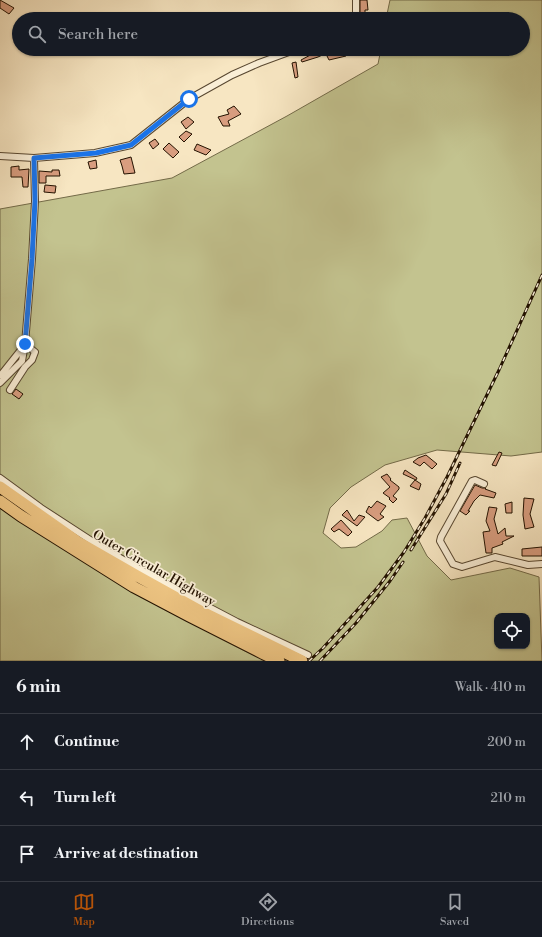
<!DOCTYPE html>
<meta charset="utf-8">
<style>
:root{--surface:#171b24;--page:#242831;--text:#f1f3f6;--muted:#9ea1a6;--line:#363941;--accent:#b45309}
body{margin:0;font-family:"Libre Bodoni",serif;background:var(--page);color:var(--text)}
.controls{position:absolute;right:12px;bottom:12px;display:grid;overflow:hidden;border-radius:8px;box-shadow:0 1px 3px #0004}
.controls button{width:36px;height:36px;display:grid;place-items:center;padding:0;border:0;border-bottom:1px solid var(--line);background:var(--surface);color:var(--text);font:20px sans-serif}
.stop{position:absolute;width:12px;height:12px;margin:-9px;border:3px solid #1a73e8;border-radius:50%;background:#fff}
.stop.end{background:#1a73e8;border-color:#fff;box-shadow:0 1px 4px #0008}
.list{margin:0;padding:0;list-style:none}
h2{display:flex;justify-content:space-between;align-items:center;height:52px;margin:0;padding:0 16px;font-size:17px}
h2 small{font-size:13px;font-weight:400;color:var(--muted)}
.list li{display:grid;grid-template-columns:26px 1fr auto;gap:12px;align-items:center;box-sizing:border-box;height:56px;padding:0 16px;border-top:1px solid var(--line)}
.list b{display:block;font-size:15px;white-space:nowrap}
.list em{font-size:13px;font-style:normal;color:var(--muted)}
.icon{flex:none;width:22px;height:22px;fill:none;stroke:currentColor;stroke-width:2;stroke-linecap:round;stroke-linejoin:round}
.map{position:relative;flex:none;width:542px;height:661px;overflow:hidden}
.search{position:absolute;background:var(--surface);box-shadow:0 1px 3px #0004;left:12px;right:12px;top:12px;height:44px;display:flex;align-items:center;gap:10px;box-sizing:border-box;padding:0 14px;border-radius:22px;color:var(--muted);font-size:15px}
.sheet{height:220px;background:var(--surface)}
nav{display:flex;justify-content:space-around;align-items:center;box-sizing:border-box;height:56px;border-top:1px solid var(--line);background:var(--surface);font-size:11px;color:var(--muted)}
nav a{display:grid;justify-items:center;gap:2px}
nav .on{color:var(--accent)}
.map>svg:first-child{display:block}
</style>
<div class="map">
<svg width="542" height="661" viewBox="0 0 542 661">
<rect width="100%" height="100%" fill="#f7e6c2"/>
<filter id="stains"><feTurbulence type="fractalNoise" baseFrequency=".005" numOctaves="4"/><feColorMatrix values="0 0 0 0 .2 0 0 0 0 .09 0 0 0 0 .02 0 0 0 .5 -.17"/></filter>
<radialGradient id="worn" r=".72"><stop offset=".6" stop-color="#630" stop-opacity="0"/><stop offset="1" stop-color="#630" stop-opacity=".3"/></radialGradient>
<path fill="#c3c38f" stroke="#736a48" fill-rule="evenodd" d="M390,0H542V452L511,456L437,450L385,465L351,487L330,508L323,533L341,548L356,547L382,531L392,520L407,518L427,556L451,580L510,568L539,577L542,661H0V209L172,178L287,116L378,64L381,49H523V19H386ZM497,616H527V646H497Z"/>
<path fill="#d89d7f" stroke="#231200" d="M0,0L14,8L9,14L0,8Z
M360,0H367L368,10H365V19H360Z
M323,49H328L329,52L318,57L302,62L301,60L316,52Z
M339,49H341L346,56L329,60L327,56Z
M296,62L298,77L295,78L292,63Z
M234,106L241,114L228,121L230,126H223L218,117L229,114L227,110Z
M188,117L194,122L186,129L181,122Z
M186,131L192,134L184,142L179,137Z
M155,139L159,144L153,149L149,143Z
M169,143L179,152L173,158L163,149Z
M197,144L211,150L206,155L194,150Z
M131,157L135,173L124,174L122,166L120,160Z
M96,160L97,168L90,169L88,162Z
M19,166V170L29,169L28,187H23L22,177H11V167Z
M52,170H59L60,176H46V183H39V171L52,172Z
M45,185L56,186L55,193L44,192Z
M16,389L23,394L19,399L12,394Z
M499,452L502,453L496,466L492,465Z
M426,455L437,464L432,469L424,462L420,466L413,462L418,458Z
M405,470L417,478L416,480L403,474Z
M387,474L391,479L390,480L399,487V489L393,496L397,499L393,503L389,499L390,498L383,493L390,487L381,477Z
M415,480L421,484L419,490L410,486Z
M475,485L482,488H486L485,489L496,493L494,498L480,495L474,501L468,511H470L466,515L460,511Z
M524,498L534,499L530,514L534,527L525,529L523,515Z
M377,501L386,506L380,514L384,517L378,521L366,512L369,506L371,508Z
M512,502V513H506L505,504Z
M489,507L497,508L494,519L498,534L505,528L506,536H514L502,542L503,544L492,548V553H486L483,532L490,531L486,521Z
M347,510L354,521L359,515L365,517L357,526L342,515Z
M341,520L352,532L348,536L339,529L334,532L331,529Z
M542,547V556H522V549Z"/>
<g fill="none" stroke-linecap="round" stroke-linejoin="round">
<g stroke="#584730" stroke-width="8">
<path id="minor" d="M356,19V0
M0,156L34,158L95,153L131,145L189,99L232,75L259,63L297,49
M1,375L24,346
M0,383L22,361L25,344L32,259L35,201L34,158
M10,390L25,367L32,360L35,352L25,344
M0,478L41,508L101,547L178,591L237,622L308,655
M484,484L475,480L472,481L441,537L440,541L453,564L462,567L495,557L528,565L542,564"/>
</g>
<g stroke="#231200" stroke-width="13">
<path id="motorway" d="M0,487L78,542L139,577L204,613L302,661
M0,501L21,516L134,587L189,616L264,654L279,661"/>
</g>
<use href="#minor" stroke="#faefd7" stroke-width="6"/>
<use href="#motorway" stroke="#ecc381" stroke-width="11"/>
<g stroke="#231200" stroke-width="3">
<path id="rail" d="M411,550L446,494L460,463
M309,661L323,648L378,587L404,552L425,518L447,477L499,370L542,275
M320,661L356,623L390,581L403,562"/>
</g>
<use href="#rail" stroke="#faefd7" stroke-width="1.5" stroke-dasharray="4.5" stroke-linecap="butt"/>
</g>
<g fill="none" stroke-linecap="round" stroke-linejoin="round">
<path stroke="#1a73e8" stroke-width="5" d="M25,344L32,259L35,201L34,158L96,153L131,145L189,99"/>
</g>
<g text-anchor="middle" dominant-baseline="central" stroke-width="3.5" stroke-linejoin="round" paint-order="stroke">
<g font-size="13" fill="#231200" stroke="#faefd7">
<text transform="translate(154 568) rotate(30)">Outer Circular Highway</text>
</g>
</g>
<rect width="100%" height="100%" filter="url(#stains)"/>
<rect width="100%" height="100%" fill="url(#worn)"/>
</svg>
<div class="controls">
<button><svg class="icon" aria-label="locate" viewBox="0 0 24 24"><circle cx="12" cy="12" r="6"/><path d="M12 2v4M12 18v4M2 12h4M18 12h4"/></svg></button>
</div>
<div class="stop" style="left:189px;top:99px"></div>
<div class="stop end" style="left:25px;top:344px"></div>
<div class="search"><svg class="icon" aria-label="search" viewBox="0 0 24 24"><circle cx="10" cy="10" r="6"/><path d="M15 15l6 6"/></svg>Search here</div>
</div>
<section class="sheet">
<h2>6 min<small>Walk · 410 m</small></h2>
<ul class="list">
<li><svg class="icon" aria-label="ahead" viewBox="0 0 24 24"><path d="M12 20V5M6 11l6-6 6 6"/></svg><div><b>Continue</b></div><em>200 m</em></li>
<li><svg class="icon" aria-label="left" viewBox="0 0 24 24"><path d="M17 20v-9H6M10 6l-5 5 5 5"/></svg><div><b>Turn left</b></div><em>210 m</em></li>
<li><svg class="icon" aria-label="arrive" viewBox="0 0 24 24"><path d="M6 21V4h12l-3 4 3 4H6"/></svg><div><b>Arrive at destination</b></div></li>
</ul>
</section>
<nav>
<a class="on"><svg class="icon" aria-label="map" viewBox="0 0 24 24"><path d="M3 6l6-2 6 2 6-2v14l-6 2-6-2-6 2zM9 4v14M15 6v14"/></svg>Map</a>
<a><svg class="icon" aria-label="directions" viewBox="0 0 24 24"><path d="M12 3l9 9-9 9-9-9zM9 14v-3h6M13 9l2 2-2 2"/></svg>Directions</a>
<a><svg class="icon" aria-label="saved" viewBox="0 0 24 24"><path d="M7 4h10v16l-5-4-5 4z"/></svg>Saved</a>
</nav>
